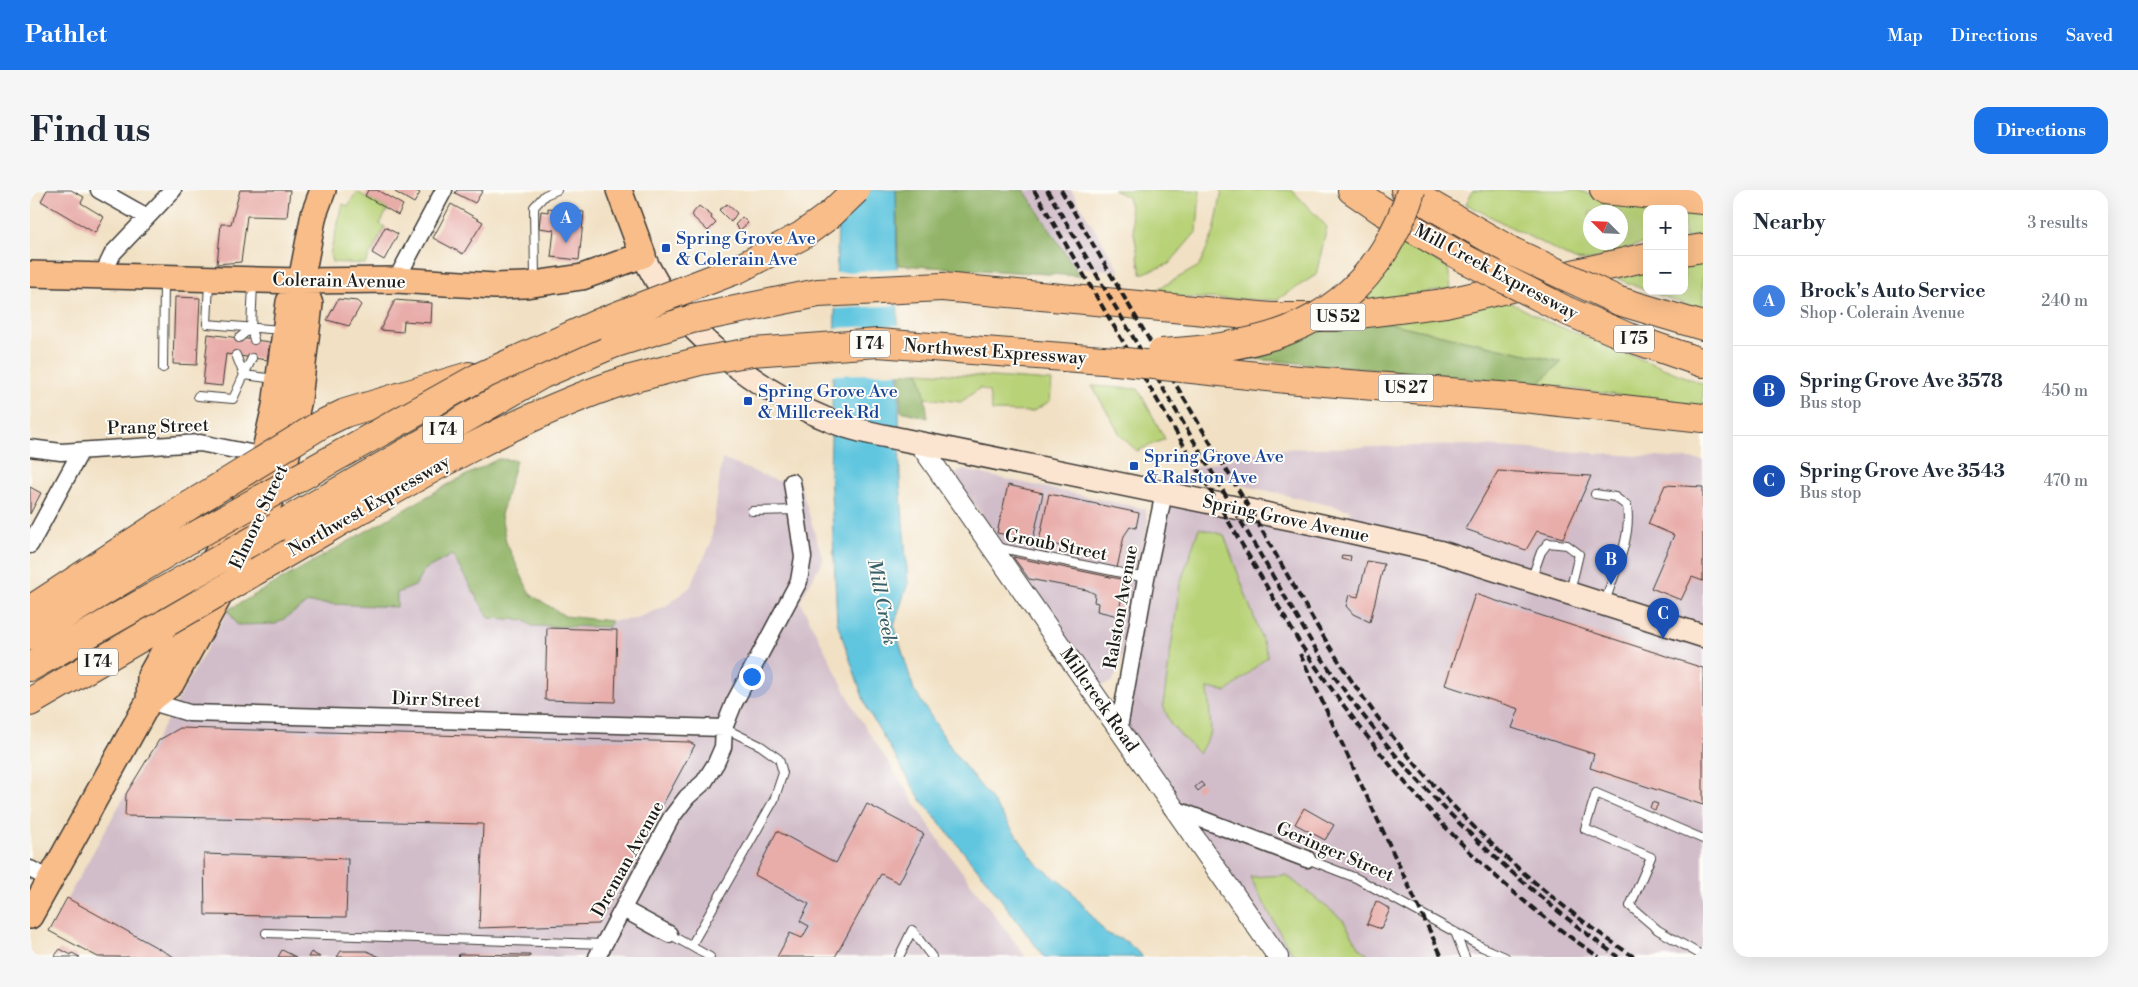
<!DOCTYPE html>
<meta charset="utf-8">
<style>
:root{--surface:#fff;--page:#f6f6f7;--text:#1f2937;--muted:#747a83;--line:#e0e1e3;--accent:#1a73e8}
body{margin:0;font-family:"Libre Bodoni",serif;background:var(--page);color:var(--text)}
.controls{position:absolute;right:15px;top:15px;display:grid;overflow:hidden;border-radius:10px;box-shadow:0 5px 20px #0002}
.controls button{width:45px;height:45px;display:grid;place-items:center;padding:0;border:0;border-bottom:1px solid var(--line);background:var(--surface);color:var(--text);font:25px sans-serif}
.compass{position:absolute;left:1553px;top:15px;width:45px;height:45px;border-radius:50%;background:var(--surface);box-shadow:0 5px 20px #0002;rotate:294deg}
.you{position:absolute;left:721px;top:486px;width:18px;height:18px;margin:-12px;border:4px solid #fff;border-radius:50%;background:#1a73e8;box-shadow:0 0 0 8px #1a73e833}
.badge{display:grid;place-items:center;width:32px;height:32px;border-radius:50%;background:var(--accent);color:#fff;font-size:16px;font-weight:700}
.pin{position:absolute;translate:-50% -41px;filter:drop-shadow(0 1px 2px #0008)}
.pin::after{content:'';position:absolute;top:26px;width:18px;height:15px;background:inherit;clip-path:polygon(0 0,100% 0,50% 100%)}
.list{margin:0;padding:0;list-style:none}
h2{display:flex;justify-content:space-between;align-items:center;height:65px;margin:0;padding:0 20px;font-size:21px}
h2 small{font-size:16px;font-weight:400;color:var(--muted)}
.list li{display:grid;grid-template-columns:32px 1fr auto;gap:15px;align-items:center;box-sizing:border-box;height:90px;padding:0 20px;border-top:1px solid var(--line)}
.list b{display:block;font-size:19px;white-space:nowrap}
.list p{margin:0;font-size:16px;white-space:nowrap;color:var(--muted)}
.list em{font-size:16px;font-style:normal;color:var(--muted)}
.map{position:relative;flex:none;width:1673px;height:767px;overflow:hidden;border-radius:15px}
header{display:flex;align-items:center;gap:30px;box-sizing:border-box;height:70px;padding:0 25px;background:var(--accent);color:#fff}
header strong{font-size:24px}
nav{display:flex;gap:28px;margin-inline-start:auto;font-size:18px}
.intro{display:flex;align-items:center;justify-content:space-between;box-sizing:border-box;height:120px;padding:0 30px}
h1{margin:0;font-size:35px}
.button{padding:12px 22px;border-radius:15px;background:var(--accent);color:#fff;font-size:18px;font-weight:700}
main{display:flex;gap:30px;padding:0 30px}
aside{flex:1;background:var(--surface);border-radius:15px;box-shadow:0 5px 20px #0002}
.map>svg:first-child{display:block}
</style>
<header>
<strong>Pathlet</strong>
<nav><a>Map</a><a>Directions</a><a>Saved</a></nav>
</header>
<div class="intro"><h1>Find us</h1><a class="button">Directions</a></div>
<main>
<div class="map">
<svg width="1673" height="767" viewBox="0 0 1673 767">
<rect width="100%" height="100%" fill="#fdfcf7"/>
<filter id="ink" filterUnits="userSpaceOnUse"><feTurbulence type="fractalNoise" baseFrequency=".02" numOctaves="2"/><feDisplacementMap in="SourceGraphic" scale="10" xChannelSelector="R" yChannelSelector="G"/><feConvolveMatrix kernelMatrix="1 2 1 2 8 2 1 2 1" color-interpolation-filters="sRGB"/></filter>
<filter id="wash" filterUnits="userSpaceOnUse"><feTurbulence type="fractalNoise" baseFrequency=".0096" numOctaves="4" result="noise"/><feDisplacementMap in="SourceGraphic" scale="20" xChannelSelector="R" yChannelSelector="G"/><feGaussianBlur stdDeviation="1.12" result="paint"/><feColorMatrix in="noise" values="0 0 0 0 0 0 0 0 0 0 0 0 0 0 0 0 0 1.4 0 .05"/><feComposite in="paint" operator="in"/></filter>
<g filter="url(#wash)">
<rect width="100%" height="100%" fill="#f1e0c3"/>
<path fill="#d1bdc9" d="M994,0H1041L1090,81L1045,78Z
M1438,255L1673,270V767H1248L1089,538L1134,303L1314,347L1320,320L1151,281L1239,259Z
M692,269L748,291L767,285L793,370L770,411L827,524L910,652L996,767H68L19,741L200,417L472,332L476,352L500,405L535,426L581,431L605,429L636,416L660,397L681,353Z
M934,280L1115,319L1118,329L1117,339L1089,479L1082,492L1073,495L1067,493L924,285L928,281Z"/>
<path fill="#b8d277" stroke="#6a774a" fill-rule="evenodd" d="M1083,0H1170L1167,41L1139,74L1111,84L1098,7Z
M1192,0H1262L1297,37L1286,85L1246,110L1126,107L1124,101L1169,76L1184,42Z
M1443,0H1547L1567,7L1673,17V45L1654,48V19H1617V53C1590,57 1573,74 1545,70L1436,14ZM1560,22H1590V52H1560Z
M327,2L358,19L350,34L355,37L335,74L302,72L300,64L313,14L318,16Z
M1370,50L1418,78L1421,99L1341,110L1294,114Z
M1673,69V121L1618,101H1654V72Z
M1617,81V101L1586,88Z
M1476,110L1516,131L1673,194V217L1508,194L1532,172L1354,132Z
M889,182L1022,191L1020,211L1002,222L962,221L959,202L950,198L931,212L895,208Z
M1062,196L1108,199L1135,249L1107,261L1091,246Z
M1169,338L1194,345L1238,466L1197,502L1178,498L1181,542L1169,564L1141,535L1133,515L1150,394Z
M1256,685L1313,730L1330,758L1340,767H1265L1252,747L1220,687Z"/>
<path fill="#92b468" stroke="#576842" d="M866,0H994L1050,86L868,75Z
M1269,132H1354L1532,172L1508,194L1189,166Z
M889,182L894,200L898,228L871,221L870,183Z
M468,269L486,270L471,325L476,352L500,404L535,426L581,431L579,437L502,436L494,430L459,428L422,365L394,380L385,396L367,403V417L278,413L246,434L207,435L198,420L419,294Z"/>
<path fill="#61c6df" stroke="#3e717e" d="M806,0H866L870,292L878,393L864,435L884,500L925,564L961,609L1006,673L1040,700L1076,743L1097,752L1113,767H1014L958,692L891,610L837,519L807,432L800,280L808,31Z"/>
<path fill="#f1e0c3" d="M871,78V115L803,119L804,83Z
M872,135L873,183L801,185L802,138Z"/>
<g id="blocks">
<path fill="#e8aca9" d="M17,0H41L54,7L51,13L74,27L65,43L11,11Z
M210,0H260L257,27L217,26L211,72L187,74L191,34H201Z
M338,0H347L373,15L368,25L335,6Z
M366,0H384L390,3L384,13L365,2Z
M427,0H453L445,13L425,3Z
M421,14L453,32L433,64L403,48Z
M697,14L707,23L701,32L689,20Z
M669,16L682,26L681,28L686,33L678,41L661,25Z
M518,18L554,22L549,70L521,67L524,40L509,38L511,21L518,22Z
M712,27L718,33L710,40L705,35Z
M355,37L368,44L354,70L342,63Z
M145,107L170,108L167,175L143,174Z
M308,109L327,111L331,115L319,136L297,130Z
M365,110L402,113L401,133L374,131L373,142L350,140Z
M178,144L240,152L237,170L196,164L192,196L173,194Z
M1468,281L1561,286L1533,348L1507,341L1496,360L1435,339Z
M978,295L1013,303L1003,350L967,343Z
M1635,295L1673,297V391L1662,387L1651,410L1621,398L1644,345L1618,334Z
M0,297L11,303L0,324Z
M1019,304L1109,323L1106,338L1100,337L1094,346L1087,378L1029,366L1031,356L1009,351Z
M1312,365L1321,366L1320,371L1311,369Z
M983,367L1095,390L1088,426L1067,421L1068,413L1064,412L1065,404L1057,400L999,389Z
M1337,371L1354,374L1340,432L1323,424L1316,416L1319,405L1328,407Z
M1445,404L1673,478V615L1560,578L1564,564L1482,538L1489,519L1415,495Z
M517,438L587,440L585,512L515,510Z
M150,538L659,552L665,555L568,734L449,738L453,634L95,626L96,604L129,550Z
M1171,592L1174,596L1168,601L1165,597Z
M1622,612L1628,614L1625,620L1620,618Z
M837,614L894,644L869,693L851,684L805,767H747L760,743L772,748L779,736L770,731L779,714L725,685L747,641L806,673Z
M1274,618L1304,635L1295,650L1265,634Z
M174,664L318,669L316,727L175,725Z
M37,708L144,767H68L19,741Z
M1346,711L1360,719L1351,739L1337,734Z
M30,759L41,765L42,763L50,767H24Z
M252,760L266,767H248Z
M311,761H337L350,767H307Z
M281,762L290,767H278Z
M429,764L500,765V767H428Z"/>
</g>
</g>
<g filter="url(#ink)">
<use href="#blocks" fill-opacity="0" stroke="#3c3935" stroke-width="1"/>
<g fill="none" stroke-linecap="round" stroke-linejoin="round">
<g stroke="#3c3935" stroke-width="10">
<path id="service" d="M505,89L504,17L515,5L527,0
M179,92L177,134L251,140
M223,94L221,138L224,150
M209,148L221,138
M222,168L214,185L245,189
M133,178L134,91
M168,206L203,209L214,185L206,165
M1565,304L1585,307L1597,316C1602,348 1585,381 1575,412
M722,321L767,320
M966,357L1116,388
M1501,390L1511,362L1518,353L1537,355L1549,364L1540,402
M1673,649L1566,603L1555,639L1621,667L1600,716L1628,740L1673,766
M1277,669L1326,688L1452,757L1475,767
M1425,742L1435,767
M236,743L574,754
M639,744L680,767
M661,756L744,610L753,583L749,569L731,556L694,538
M869,767L882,740L902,767"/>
</g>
<g stroke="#3c3935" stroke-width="19">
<path id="minor" d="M69,0L117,27
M72,86L83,63L143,0
M366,90L414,0
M0,258L31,262L170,253L240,267
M0,355L51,261
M119,511L159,523L694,538
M1089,538L1116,388L1134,303
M1142,618L1277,669
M0,679L20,689
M593,719L639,744
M567,767L641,628L657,607L674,592L686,573L693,557L694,538L704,513L769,391L773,367L762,292"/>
</g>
<g stroke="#3c3935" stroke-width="22">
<path id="tertiary" d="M889,253L1248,767"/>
</g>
<g stroke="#3c3935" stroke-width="25">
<path id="secondary" d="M613,65C645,139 727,201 801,231C820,239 840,243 860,247L1276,332L1410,362L1673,446"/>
</g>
<g stroke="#3c3935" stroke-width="28">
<path id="primary" d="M0,84L271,91L366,90L465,96L496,95L552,87L613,65L589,0
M179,379L211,320L234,264L245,216L259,112L271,91L284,24L293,0
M119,511L120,486L159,416
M0,726L119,511L141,494L235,323L255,274L269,209L280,114L271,91"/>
</g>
<g stroke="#3c3935" stroke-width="30">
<path id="motorway" d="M1322,0L1351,20L1437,70
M1375,0L1481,61
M1574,0L1673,10
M1654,61L1673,58
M912,97L1241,127H1305L1415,113L1617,67
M1589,111L1673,136
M1537,121L1598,147L1673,173
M1257,189L1494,208L1673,228
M290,235L315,223L439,186
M247,337L511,185L583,154
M220,384C341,315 465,233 597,190
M0,420L157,317
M0,446L163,347
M0,477L160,386
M0,512L136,433"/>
</g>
<use href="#service" stroke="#fff" stroke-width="8"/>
<use href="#minor" stroke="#fff" stroke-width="16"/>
<use href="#tertiary" stroke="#fff" stroke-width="20"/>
<use href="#secondary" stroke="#fce5d0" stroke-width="22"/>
<use href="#primary" stroke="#f8bd89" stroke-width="25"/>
<use href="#motorway" stroke="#f8bd89" stroke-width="28"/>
<path stroke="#1c1c1c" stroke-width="4" stroke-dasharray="8 4" stroke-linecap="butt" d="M1004,0L1271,455C1352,575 1447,686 1569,767
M1017,0L1282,453C1362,578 1469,680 1588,767
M1031,0C1091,102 1151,204 1212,306C1257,382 1298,463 1352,533C1422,624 1509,704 1604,767
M1270,464L1412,767"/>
<g stroke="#3c3935" stroke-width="30" stroke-linecap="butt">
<path id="motorway-bridge" d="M1481,61L1589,111
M1437,70L1537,121
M583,154L662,129L788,103L912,97
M1131,163C1221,158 1305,142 1355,59C1366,40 1376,21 1381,0
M597,190L670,171L722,162L848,153L1086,171L1257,189
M157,317L290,235
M163,347L449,187L571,132L708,79L771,46L801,24L826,0
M160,386L247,337
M136,433L220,384"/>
</g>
<use href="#motorway-bridge" stroke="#f8bd89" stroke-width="28"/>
</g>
</g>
<g fill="#1a4fb4" stroke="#fdfcf7" stroke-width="2">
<rect x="631" y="53" width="10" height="10" rx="2.5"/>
<rect x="713" y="206" width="10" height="10" rx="2.5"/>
<rect x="1099" y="271" width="10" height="10" rx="2.5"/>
</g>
<g text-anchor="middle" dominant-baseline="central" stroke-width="4" stroke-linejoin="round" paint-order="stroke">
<g fill="#fdfcf7" stroke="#605f5e" stroke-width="1">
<rect x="1280.5" y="113.5" width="55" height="27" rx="4"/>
<rect x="1584" y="135.5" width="40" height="27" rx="4"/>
<rect x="820" y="140.5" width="40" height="27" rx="4"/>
<rect x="1348.5" y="184.5" width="55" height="27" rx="4"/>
<rect x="393" y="226.5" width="40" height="27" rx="4"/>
<rect x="48" y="458.5" width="40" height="27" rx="4"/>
</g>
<g font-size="16" font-weight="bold" fill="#1c1c1c">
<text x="1308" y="127">US 52</text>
<text x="1604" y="149">I 75</text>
<text x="840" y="154">I 74</text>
<text x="1376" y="198">US 27</text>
<text x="413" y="240">I 74</text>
<text x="68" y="472">I 74</text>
</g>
<g font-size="18" fill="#164399" stroke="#fdfcf7" text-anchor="start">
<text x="646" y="48">Spring Grove Ave<tspan x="646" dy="21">&amp; Colerain Ave</tspan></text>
<text x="728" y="201">Spring Grove Ave<tspan x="728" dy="21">&amp; Millcreek Rd</tspan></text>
<text x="1114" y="266">Spring Grove Ave<tspan x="1114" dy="21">&amp; Ralston Ave</tspan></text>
</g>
<g font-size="18" fill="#1c1c1c" stroke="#fdfcf7">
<text transform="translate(1466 82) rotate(28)">Mill Creek Expressway</text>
<text transform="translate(309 91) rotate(1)">Colerain Avenue</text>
<text transform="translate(965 162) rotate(4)">Northwest Expressway</text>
<text transform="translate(128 237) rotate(-2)">Prang Street</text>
<text transform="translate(339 316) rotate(-30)">Northwest Expressway</text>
<text transform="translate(229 327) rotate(-65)">Elmore Street</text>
<text transform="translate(1256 329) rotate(12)">Spring Grove Avenue</text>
<text transform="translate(1026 355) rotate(11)">Groub Street</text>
<text transform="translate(1091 417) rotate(-80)">Ralston Avenue</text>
<text transform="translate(406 510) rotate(2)">Dirr Street</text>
<text transform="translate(1069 510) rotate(55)">Millcreek Road</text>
<text transform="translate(1305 662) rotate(23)">Geringer Street</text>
<text transform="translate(598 669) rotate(-61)">Dreman Avenue</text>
</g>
<g font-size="19" font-style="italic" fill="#38606a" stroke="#fdfcf7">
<text transform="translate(852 412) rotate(79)">Mill Creek</text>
</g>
</g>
</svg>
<div class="controls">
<button>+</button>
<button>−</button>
</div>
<svg class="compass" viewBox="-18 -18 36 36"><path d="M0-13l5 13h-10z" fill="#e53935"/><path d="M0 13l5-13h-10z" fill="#747a83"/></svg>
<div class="you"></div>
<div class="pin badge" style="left:536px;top:53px;background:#3f7fe0">A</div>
<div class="pin badge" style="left:1581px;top:395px;background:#1a4fb4">B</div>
<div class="pin badge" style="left:1633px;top:449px;background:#1a4fb4">C</div>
</div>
<aside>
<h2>Nearby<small>3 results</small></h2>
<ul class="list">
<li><span class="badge" style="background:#3f7fe0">A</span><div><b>Brock's Auto Service</b><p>Shop · Colerain Avenue</p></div><em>240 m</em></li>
<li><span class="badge" style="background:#1a4fb4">B</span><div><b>Spring Grove Ave 3578</b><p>Bus stop</p></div><em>450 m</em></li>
<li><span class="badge" style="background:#1a4fb4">C</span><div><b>Spring Grove Ave 3543</b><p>Bus stop</p></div><em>470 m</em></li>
</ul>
</aside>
</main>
